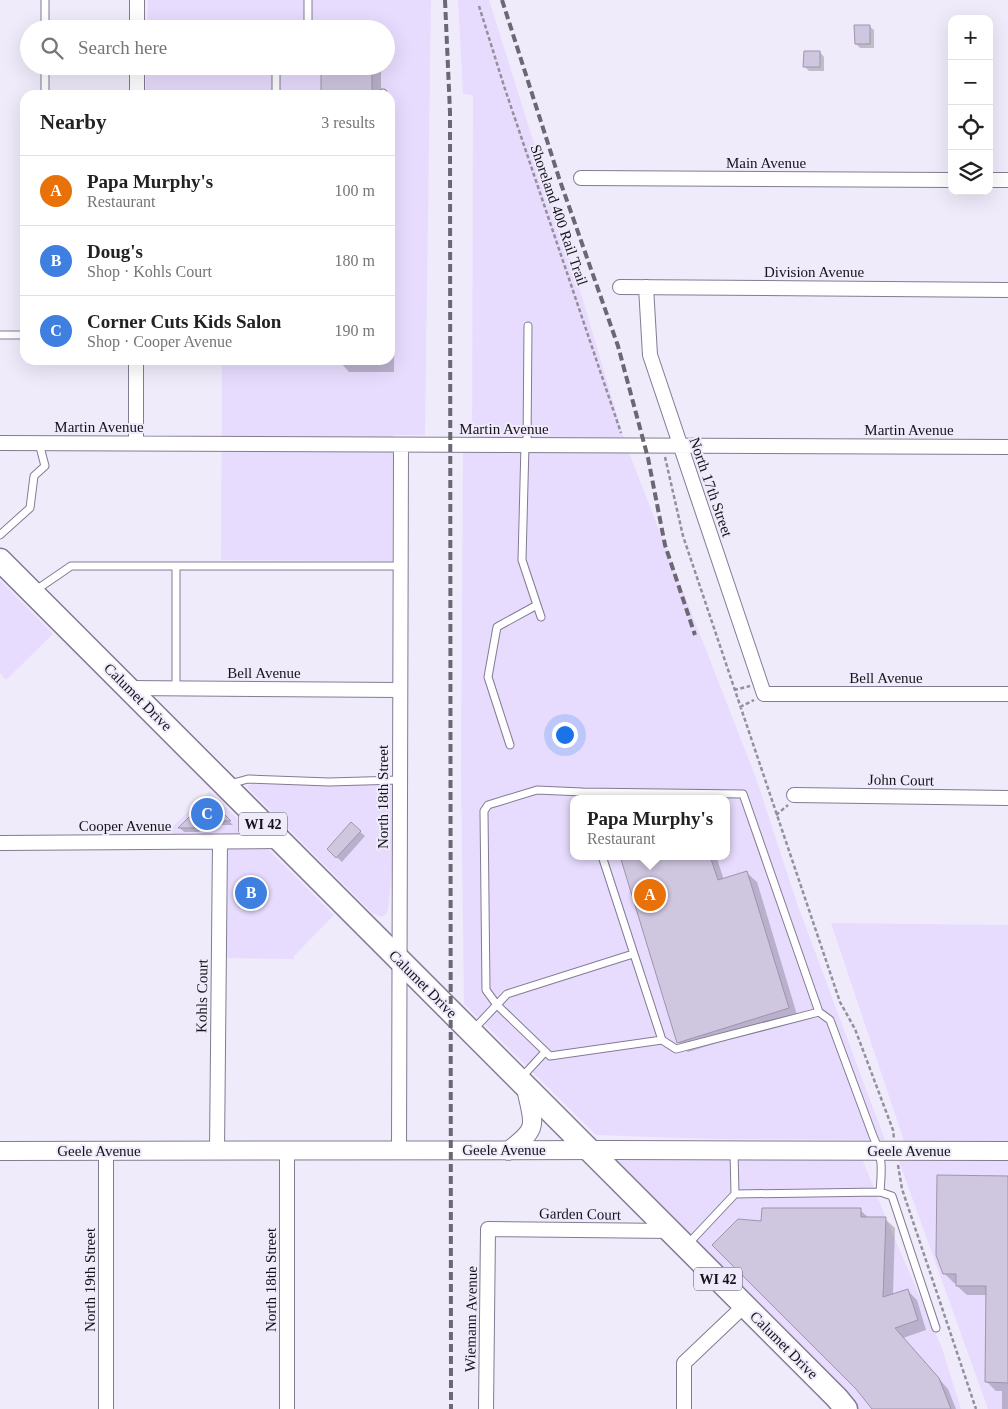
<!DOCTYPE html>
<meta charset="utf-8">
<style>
:root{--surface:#fff;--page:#f2f2f2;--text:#222;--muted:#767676;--line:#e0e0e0;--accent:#715c2b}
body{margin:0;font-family:"Times New Roman",serif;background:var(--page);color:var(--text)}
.controls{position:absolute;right:15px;top:15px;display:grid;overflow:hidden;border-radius:10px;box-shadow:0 5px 20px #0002}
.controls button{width:45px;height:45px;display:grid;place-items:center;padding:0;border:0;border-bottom:1px solid var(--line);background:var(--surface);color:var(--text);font:25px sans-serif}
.you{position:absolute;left:564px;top:734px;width:18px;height:18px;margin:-12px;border:4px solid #fff;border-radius:50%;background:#1a73e8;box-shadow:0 0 0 8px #1a73e833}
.badge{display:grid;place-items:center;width:32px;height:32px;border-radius:50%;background:var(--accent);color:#fff;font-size:16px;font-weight:700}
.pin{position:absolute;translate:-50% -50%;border:2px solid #fff;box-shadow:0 1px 5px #0006}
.popup{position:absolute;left:570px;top:795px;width:160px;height:65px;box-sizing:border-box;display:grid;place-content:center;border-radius:10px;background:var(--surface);filter:drop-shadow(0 1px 4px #0005);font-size:16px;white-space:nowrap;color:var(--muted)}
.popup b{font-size:19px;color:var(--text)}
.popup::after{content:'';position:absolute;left:50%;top:100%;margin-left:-10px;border:10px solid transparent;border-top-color:var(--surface)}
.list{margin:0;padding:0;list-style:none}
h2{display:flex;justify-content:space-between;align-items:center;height:65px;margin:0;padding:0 20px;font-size:21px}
h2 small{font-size:16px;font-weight:400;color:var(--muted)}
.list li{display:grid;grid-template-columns:32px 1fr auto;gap:15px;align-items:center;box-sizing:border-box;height:70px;padding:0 20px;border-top:1px solid var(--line)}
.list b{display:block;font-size:19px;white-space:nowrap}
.list p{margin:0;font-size:16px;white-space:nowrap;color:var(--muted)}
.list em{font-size:16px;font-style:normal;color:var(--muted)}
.icon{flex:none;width:28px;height:28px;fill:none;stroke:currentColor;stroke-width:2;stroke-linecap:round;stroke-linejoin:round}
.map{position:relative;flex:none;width:1008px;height:1409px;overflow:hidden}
.search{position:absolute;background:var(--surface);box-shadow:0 5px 20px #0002;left:20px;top:20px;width:375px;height:55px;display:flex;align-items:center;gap:12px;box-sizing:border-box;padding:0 18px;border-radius:28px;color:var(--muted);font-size:19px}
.panel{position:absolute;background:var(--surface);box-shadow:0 5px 20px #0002;left:20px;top:90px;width:375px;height:275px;border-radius:15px}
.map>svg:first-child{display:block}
</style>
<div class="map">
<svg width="1008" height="1409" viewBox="0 0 1008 1409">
<rect width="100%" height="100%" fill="#f0ebfb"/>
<path fill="#e8dcfe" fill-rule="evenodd" d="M148,0H431L425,435H393L392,561L221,560L222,360H390V95H146V66H386V29H147Z
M458,0H489L577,280L626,445L756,778L798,906L885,1140L713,1139L596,1135L464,1004L461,774L463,453H472L473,95L463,94ZM574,799H726V856H574Z
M0,580L53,634L6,680L0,673Z
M255,782L335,785L392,784V873L388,909L386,915L381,917L372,913L247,787Z
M210,791L334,915L294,956V959L227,958L228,833L173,834L170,829Z
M831,923L1008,925V1141H904Z
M589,1150L859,1151L888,1223L942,1348L961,1409H846Z
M895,1150L1008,1151V1409H988Z"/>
<path fill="#0003" d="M869,26L874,30V48H860L856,44Z
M820,52L824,57V71H809L804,66Z
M322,66H381V95H322Z
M390,266L395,271L394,372H349L340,362V360H390Z
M208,800L233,825H214L209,829L206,826L199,832H184L180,828Z
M351,824L365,836L342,862L328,849Z
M621,856H716L724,880L747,873L757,882L798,1018L688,1052L678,1042Z
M1008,1177V1409H1002V1391H996L987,1382V1295H967L957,1286V1283H954L944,1273Z
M860,1210L869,1218L885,1219L895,1228L893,1295L907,1290L917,1300L926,1330L903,1338L948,1389L956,1409H874L762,1223Z"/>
<path fill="#cfc6e0" stroke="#9d94ad" d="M854,25H870V44H855Z
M804,51H820V67H803Z
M321,66H372V95H321Z
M208,798L231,821H209L204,826L200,822L194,828H178Z
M351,822L361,831L336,858L327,849Z
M620,856H710L718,880L747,871L789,1008L677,1043Z
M937,1175L1008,1176V1383L985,1382L986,1286H956V1274H943L936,1255Z
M762,1208H861V1217H886L883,1297L908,1289L918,1320L895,1328L939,1378L951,1409H872L856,1389L712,1245L738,1219L761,1221Z"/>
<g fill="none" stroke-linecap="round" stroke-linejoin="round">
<g stroke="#837b92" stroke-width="9">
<path id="service" d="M45,29V0
M308,29V0
M45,95V66
M276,95V66
M383,95V93
M0,335H25
M525,445L522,560L541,617
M527,445L528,326
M0,535L30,508L34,476L45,466L39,443
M176,566V688
M36,590L71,566H400
M510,745L488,677L497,627L537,605
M230,784L248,779L329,782L399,780
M582,792L743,794L819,1012
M584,799L582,792L537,790L488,805L484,811L486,990L497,1005L550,1056L662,1040L602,856
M473,1030L507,994L633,954
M662,1040L676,1049L819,1012L830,1020L873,1136C883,1158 882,1168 880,1192L735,1194L734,1152
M521,1078L545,1052
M880,1192L892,1196L936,1328
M688,1244L735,1194"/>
</g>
<g stroke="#837b92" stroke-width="16">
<path id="minor" d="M137,29V0
M137,95V66
M581,178L952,180
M989,180H1008
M620,287L1008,290
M646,287L650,355L764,694H1008
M0,443L1008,447
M136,443V360
M128,688L400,690
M794,795L1008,798
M0,843L281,841
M106,1151V1409
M217,1151L220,842
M287,1151V1409
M399,1151L401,445
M486,1409L488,1229L671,1231
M684,1409V1363L745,1305"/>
</g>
<g stroke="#837b92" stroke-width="20">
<path id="tertiary" d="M0,1151L612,1150L1008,1151
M508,1151C541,1127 533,1124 526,1088"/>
</g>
<g stroke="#837b92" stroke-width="25">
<path id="primary" d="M0,560L837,1398L846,1409"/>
</g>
<path stroke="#938f9c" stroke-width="2.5" stroke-dasharray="4 2.5" stroke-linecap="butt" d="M479,6L504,86L621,433
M665,457L683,536L840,1002L855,1029L893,1130L894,1138
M734,690L750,686
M740,707L754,700
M776,815L788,805
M898,1165L902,1189L976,1409"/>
<use href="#service" stroke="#fff" stroke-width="7"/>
<use href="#minor" stroke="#fff" stroke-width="14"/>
<use href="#tertiary" stroke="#fff" stroke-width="18"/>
<use href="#primary" stroke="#fff" stroke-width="22"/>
<path stroke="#6b6873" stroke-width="4" stroke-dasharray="8 4" stroke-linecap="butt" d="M445,0L450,112L451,1409
M502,0L559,178L618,346L648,458L665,545L695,635"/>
</g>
<g text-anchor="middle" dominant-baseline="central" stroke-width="4" stroke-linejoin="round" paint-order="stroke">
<g fill="#f0ebfb" stroke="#57545e" stroke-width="1">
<rect x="239" y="812.5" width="48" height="23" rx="4"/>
<rect x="694" y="1267.5" width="48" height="23" rx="4"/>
</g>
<g font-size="14" font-weight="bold" fill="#16131b">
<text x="263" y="824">WI 42</text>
<text x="718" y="1279">WI 42</text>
</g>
<g font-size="15" fill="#16131b" stroke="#f0ebfb">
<text x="766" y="163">Main Avenue</text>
<text transform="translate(559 215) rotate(71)">Shoreland 400 Rail Trail</text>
<text x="814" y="272">Division Avenue</text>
<text x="99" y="427">Martin Avenue</text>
<text x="504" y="429">Martin Avenue</text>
<text x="909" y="430">Martin Avenue</text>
<text transform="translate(711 487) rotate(71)">North 17th Street</text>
<text x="264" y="673">Bell Avenue</text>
<text x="886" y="678">Bell Avenue</text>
<text transform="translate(138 697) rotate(45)">Calumet Drive</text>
<text transform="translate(901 780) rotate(1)">John Court</text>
<text transform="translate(383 797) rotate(-90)">North 18th Street</text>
<text x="125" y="826">Cooper Avenue</text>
<text transform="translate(423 984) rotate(45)">Calumet Drive</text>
<text transform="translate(202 996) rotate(-89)">Kohls Court</text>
<text x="504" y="1150">Geele Avenue</text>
<text x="99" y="1151">Geele Avenue</text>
<text x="909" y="1151">Geele Avenue</text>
<text transform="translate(580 1214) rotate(1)">Garden Court</text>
<text transform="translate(90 1280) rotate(-90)">North 19th Street</text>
<text transform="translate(271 1280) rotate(-90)">North 18th Street</text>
<text transform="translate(471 1319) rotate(-89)">Wiemann Avenue</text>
<text transform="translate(784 1345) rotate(45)">Calumet Drive</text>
</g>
</g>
</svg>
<div class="controls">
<button>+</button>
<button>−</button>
<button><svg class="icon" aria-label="locate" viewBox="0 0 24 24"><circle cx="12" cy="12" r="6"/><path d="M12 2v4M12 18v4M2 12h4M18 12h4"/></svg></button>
<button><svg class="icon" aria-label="layers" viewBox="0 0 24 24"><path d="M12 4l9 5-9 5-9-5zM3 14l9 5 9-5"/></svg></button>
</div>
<div class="you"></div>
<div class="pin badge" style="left:650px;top:895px;background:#e8710a">A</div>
<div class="popup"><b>Papa Murphy's</b>Restaurant</div>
<div class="pin badge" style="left:251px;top:893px;background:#3f7fe0">B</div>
<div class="pin badge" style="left:207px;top:814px;background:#3f7fe0">C</div>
<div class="search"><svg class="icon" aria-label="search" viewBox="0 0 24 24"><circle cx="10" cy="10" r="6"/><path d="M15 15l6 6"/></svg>Search here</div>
<section class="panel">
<h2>Nearby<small>3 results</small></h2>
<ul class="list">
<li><span class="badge" style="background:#e8710a">A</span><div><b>Papa Murphy's</b><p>Restaurant</p></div><em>100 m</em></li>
<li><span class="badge" style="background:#3f7fe0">B</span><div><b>Doug's</b><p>Shop · Kohls Court</p></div><em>180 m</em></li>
<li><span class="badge" style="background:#3f7fe0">C</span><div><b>Corner Cuts Kids Salon</b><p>Shop · Cooper Avenue</p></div><em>190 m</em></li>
</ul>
</section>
</div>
